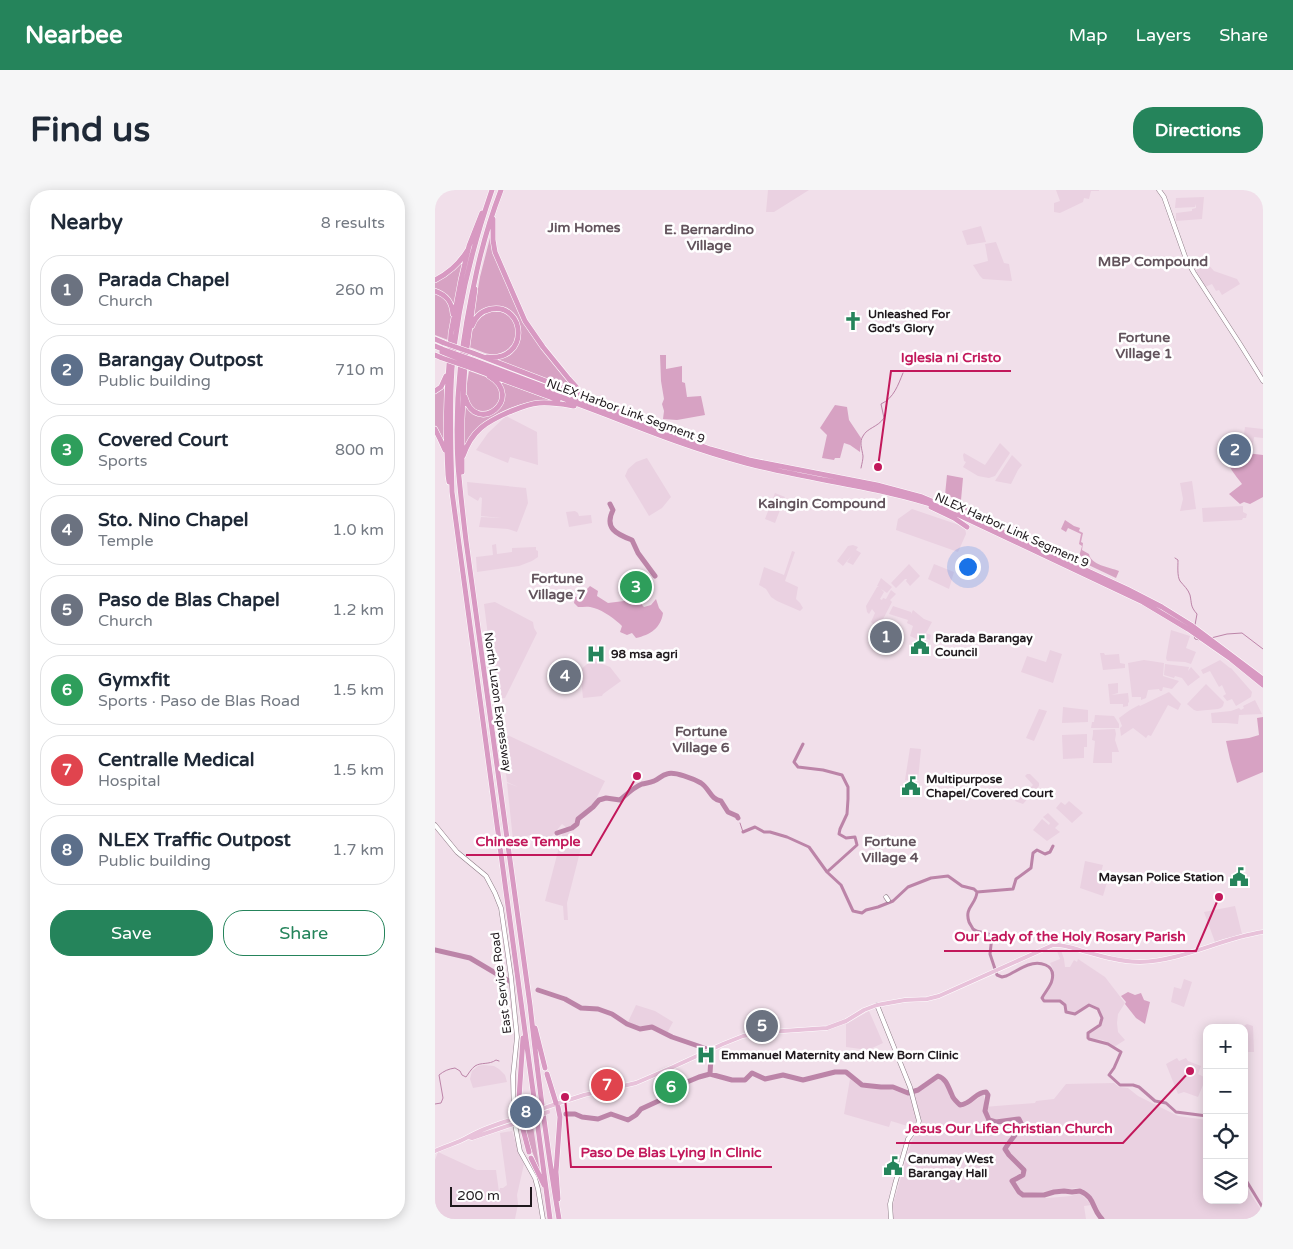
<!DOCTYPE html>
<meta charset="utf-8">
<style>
:root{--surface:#fff;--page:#f6f6f7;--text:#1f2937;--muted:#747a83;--line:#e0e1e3;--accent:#25845b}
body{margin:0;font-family:"Varela Round",sans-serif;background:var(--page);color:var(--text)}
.controls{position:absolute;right:15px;bottom:15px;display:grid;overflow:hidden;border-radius:10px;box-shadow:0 2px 12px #0003}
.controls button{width:45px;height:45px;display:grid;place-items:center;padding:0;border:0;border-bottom:1px solid var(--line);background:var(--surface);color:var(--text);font:25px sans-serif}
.scale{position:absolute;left:15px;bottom:12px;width:82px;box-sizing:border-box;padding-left:5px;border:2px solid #1f191d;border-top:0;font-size:14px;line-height:18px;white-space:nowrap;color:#1f191d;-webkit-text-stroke:4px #fff;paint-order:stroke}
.you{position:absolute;left:532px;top:376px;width:18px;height:18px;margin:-12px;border:4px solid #fff;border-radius:50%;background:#1a73e8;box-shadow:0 0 0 8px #1a73e833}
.badge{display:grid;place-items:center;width:32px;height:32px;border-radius:50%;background:var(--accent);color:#fff;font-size:16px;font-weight:700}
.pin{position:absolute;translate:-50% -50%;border:2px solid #fff;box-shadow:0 1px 5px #0006}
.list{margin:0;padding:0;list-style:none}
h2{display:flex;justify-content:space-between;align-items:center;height:65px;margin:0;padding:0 20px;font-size:21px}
h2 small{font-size:16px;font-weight:400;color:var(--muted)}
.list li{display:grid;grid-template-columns:32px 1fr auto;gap:15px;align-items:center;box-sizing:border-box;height:70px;margin:0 10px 10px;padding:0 10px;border:1px solid var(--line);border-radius:20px}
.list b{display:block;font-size:19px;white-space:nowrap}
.list p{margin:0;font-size:16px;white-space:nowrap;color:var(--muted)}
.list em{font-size:16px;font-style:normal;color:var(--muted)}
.actions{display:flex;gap:10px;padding:15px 20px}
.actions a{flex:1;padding:11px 0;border:1px solid var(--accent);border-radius:20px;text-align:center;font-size:18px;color:var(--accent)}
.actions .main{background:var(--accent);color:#fff}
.icon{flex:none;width:28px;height:28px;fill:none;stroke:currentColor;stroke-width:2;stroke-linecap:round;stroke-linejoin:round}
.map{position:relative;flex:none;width:828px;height:1029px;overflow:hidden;border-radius:20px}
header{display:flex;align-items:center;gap:30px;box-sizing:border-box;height:70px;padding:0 25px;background:var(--accent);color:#fff}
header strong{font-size:24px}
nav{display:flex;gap:28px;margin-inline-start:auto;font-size:18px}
.intro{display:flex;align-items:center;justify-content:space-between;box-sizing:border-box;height:120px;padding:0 30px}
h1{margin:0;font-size:35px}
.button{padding:12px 22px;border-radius:20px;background:var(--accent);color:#fff;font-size:18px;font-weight:700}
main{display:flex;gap:30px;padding:0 30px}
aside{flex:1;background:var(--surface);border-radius:20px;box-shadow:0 2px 12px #0003}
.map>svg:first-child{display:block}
</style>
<header>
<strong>Nearbee</strong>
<nav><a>Map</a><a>Layers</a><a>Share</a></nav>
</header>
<div class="intro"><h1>Find us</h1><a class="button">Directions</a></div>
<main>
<aside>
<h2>Nearby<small>8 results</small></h2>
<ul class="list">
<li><span class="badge" style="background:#6b7280">1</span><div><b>Parada Chapel</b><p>Church</p></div><em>260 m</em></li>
<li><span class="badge" style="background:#5c6f8a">2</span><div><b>Barangay Outpost</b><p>Public building</p></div><em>710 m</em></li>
<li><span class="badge" style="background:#2e9e5b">3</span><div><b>Covered Court</b><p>Sports</p></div><em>800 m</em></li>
<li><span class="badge" style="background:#6b7280">4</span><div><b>Sto. Nino Chapel</b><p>Temple</p></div><em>1.0 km</em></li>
<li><span class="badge" style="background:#6b7280">5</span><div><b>Paso de Blas Chapel</b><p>Church</p></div><em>1.2 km</em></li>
<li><span class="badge" style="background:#2e9e5b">6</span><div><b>Gymxfit</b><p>Sports · Paso de Blas Road</p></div><em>1.5 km</em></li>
<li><span class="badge" style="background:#e0444e">7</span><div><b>Centralle Medical</b><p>Hospital</p></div><em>1.5 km</em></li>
<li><span class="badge" style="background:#5c6f8a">8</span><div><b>NLEX Traffic Outpost</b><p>Public building</p></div><em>1.7 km</em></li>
</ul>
<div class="actions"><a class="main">Save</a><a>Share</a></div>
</aside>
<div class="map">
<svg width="828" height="1029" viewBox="0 0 828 1029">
<rect width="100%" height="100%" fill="#f1dfea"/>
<path fill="#ead1e1" d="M333,0H374L339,22H331Z
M621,0H664V1H656L654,9L649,8L648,12L625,23L619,22V13L625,11Z
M769,7L767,29L741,31V23L757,21V19L761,18V14L760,17L740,18L741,8Z
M546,36L551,52L532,55L527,41Z
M561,52L569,73L574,74L577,91L548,89L545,86L538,75L553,71L550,54Z
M770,71L779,81L802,89L805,94L787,105L784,100L781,101L777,94L770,97L761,81Z
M71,226L102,242L103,275L75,267L73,273L41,260L53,243Z
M810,237L828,239V248L819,247L817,261L804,259L805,253H808Z
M565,253L575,263L560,286L554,288L543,286L528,277L531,272L529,271L528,265L529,263L550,275Z
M577,265L587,275L583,280L576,294L560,291Z
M212,268L236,307L227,318L214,326L190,286L193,279L201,272Z
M757,291L761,319L745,321L748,309L745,293Z
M32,292L91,298L93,313L82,342L73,339L44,337L46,327L66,328L46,326L47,308L45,307L43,311L33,305Z
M340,303L350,307L340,333L330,329Z
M808,316V322L812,324L811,328H808L807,330L768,332L767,318Z
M477,319L530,337L531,344L523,362L461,340L463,329Z
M140,321L143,323L144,326L156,325L157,333L134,337L131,322Z
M61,354L62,364L77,362V358L101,357V360L103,361V367L97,371L84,376L42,382L41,367L58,365L57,355Z
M418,355L423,357L421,360L426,363L418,375L412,372L417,365L408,376L402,371L413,356Z
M357,361L360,362L350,391L363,397L361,409L365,413L368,418L365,421L342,411L336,407L331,399L324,395L329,377L349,385Z
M474,374L485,386L475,396L471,391L472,389H470L461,398L456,393Z
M499,374L519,382L514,399L493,389Z
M446,388L457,397L452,403L446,399L449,402L445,409L447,410L448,408L451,409L456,400L461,404L455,410L457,412L446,433L440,436L436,432L440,423L437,419L434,424L432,422L431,416L442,397H444L442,396Z
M60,412L98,432L99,438L102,443L70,508L61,509L49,414Z
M458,416L476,422V424L478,420L489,429L497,432L491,443L496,445L495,450L492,449L490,453L475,446L478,436L472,433L473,430L454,424Z
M736,440L755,446L751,458L761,462L756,474L750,472L732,471L731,468Z
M615,460L627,464L618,493L586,482L592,466L611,472Z
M665,463H669L670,465L684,464L685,473L690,474V478L668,480Z
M157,470L175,477L186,491L168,504L167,506L148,508L145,480Z
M709,470L729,473L728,486L744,491L737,499L728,497L727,501H725L724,499L713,500L711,508L706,510V507H697L693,473Z
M785,470L795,478H796L817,502L816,507L801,516L797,509L792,511L788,506L791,504L787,495L784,497L775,481L768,484L766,480Z
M730,474L754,477L753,481L756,477L765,487L753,496L747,488L740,486L739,488L729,485Z
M683,493V503L676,505L693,503L694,512L693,513V516L688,517V514H675L673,494Z
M771,494L789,512L788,516L786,518L783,519L762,521L759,520L752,514Z
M734,502L746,514L743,520L733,515L716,546L713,545L711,548L698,538L686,546L685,538L687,536L684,528L695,520L704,515L705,516Z
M820,510L827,524L804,525L803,534L791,533V530V533H777L776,523L796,521L804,518L806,520L809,518L808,516Z
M628,517L653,520V532L627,533Z
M604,519L612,521L599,551L591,548Z
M660,525L679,526L684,534V538H656L657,532H659Z
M680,539L681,544L680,550L684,562H677V573H658L660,551L657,550L658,544V540Z
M66,542L170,591L160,611L162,612L147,626L141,628L140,634L133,639L127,634L118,645L112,649L102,652L95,645L78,650L72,593L83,597L72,592Z
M652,544V557H649V568L628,569L627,545Z
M475,558L486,559L483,590H470Z
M592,584H595L604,593V596L588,614L580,611L582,608L573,605L575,600L579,601V603L587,606L598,595L590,586Z
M634,611L648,623L637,633L621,618L626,612L630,615Z
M613,623L624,634L620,638L625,642L612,651L598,640L607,629L614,635L615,633L608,627Z
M133,641L143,649L147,654L132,713L133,730H129L128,716L110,711L128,642Z
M650,671L668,675L665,686L673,689L668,706L645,698Z
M800,716L807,744L780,752L769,722Z
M626,760L629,769L630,777H635L639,770L642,772L643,769L670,787L690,813L683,824L682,833L683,842L690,850L679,857L668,850L654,848V844L665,835L668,828L663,818L654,815L640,824L632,822L631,815L625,810H609L608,808L618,791V779L615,773L625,769L622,761Z
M749,789L757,792L749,817L736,812L739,797L746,799Z
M201,815L220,821L238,832L232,843L217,836L204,837L193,832Z
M434,821L448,853L433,860L411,857V834Z
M812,834L818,836L819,862H809V838H806Z
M742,868L744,871L751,868L753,871L766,876L763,884L771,888L763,907L749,902L743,904L731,874Z
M48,875L59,876L64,879L70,885L72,892L38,898L35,889L37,881L43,876Z
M502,887L513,895L517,908L524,916H532L549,904V917L600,913L601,911L619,909L631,894L679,893L684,897L693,898L703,906L743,926L772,930V1010H809V994L828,1023V1029H669L663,1024L657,1008L648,999L642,998L589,1004L587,1006L613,1008L636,1006L645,1003L657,1015L649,1016L651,1029H458L457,1018L476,953L484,938L487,931L479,904Z
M415,889L427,898H451L475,905L482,931V935L479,938L456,931L454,937L409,924Z
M77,941L83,960L89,974L82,1005L83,1014L80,1029H0V970L3,962L42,980H61L64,1002L65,998H68L72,995L65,943Z"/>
<path fill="#d7a2c3" d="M56,44L57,56L90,131L144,202L59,169C72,170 86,157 85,144C85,138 81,131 78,125L54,118L37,133L45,87Z
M30,68L18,121V117L0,99V92Z
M0,102C22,110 16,132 13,150L0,145Z
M54,121C59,122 65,121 70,123C88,132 84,160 65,164C55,167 44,160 34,157C37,139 38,131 54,121Z
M225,165H231V179L247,176V192L250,193L252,207L266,206L270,225L242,230L228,229L229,221L227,214L229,209L226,191Z
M34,181L57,189L65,200C65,204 65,208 64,211C56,225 37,224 32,209C30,200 33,189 34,181Z
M64,191L115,210C80,211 48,226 29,256L30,210L38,221L61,222C71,213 72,201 64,191Z
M9,193L10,255L0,236V202Z
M400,215L412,217L414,230L426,248L425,262L415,255L409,253L405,268H400L399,270L387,268L392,245L385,238Z
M803,262L828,265V307L815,314L809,312L805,314L794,304L807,294C800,284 791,276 792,263L797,265Z
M512,285L528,288L526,310L510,305Z
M630,330L639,336L645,338L644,341L648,343L646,352L648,353L647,360L654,364C656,375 674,377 684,381L681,388L643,370L647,356L644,354L646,344L633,338L631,342L626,339Z
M155,396L163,401L162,406L173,413L189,411L193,409L200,402H202C202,407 206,414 209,417L216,415L221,409L224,418L228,423C226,438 215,445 201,448L197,443L192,445L185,442L187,436C180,429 169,421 159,418C154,416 149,417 143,417L139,413L140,407L149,406L150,401Z
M828,527V582L802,593L795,569L791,551L814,548L824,545L822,528Z
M693,802L700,805L706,803L709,810L715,812L710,834L701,828L690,814L691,812L686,806Z
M97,930L105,982L92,948L89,933L90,932Z"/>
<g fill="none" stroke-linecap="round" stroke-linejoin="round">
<path stroke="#bc84a8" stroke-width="1" d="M426,278C427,273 428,270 428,266C427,259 424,252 428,246C432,238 443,237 449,228L446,214C459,208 463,195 468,183
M740,368L743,370C743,376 742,386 745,391C749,396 753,399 755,405C757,414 755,416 762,424L760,435
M759,446L760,449L765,450
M776,448L792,444L807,443L828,459
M305,633L308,642
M0,914L6,913L8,908L4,885C9,881 13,879 20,878L25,881L27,885L31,887C34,883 36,879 40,876C46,872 54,875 61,870L64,871"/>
<path stroke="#bc84a8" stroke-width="3" d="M368,554L359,572L363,577L388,580L407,585L413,597V609L412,624L405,639L404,644L411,648L420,647L422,655L392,682
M308,642L320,637L329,642H335L352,647L374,657L392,682L406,695L418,721L427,723L431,720L443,717L458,711L473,697L496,688L513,686L527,696L539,699L542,702C541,715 529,717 534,732C535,734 537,737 538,739C544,744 551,741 557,746L555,764L562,785L567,787L571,786C578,783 585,778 593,775C604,771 621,774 617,790C616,796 610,802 607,808L609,811H625L630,815L631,822L640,824L654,815L663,819L667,828L665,835L653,843V848L654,849L673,854L686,862L679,878L674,885L685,895H698L704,897L720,911L731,913L741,922L772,926
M542,702L578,699L581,689L596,678L598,663L602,660L610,664L615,662L618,656
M809,987L828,1018"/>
<path stroke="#bc84a8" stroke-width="5" d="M175,314L178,320C169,338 181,344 197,350L203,363L220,386
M122,643L137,638L142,634L143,629L158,617L164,610L171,608L185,610C192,604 199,597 207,594C211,593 215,593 219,591C224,589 227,585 232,584C239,581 259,589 266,593C274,598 276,610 286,611L293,622L302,626L303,628
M0,760L35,768L74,791
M103,800L130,809L146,818L163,819L177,824L192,834L205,839L217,837L237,847L272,859L276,867L275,884
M131,924H140L147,927L163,929L176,924L193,930L201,925L206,919L243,902L252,892L264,887L275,884L297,890H310L317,883L330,889L348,885L368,890L400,882H411L427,895L446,897H458L473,903L483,900L503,886C512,889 513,897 517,905C518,909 522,912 525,915C537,914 540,902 551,902L553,905L550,921L554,930L561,932L584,929L587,935C582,944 575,950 570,959L574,965L589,980L588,985L577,991L584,1002L588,1005H609L619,1002L629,1001L637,1002L645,1001C661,1008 656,1018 667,1029"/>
<g stroke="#8d7c86" stroke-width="5">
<path id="secondary" d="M724,0L729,7L751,69L759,83L805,154L828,191
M0,635L22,662L51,686L60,703L66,718L76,787L82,847L78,886L79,929L85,961L100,988L103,999L108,1029
M451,707L453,710
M442,815L475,897L484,931L482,937L473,949L460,994L455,1014L456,1029"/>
</g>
<g stroke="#fff" stroke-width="5">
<path id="primary" d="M112,917L149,905L201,893L238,877L288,854L308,846L334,842L392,838L411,831L429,820L442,815L470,810L492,809L504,806L618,755C628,754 638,758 648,761C666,766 686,772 705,772C748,771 786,748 828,742
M33,947L37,948L93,929
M0,961C10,956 23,953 33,947C50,937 72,931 92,925"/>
</g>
<g stroke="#fff" stroke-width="6">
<path id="motorway" d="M57,0C37,58 22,118 17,179C14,220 16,261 17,302L106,960L115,1029
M66,0C56,26 48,53 42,80C27,147 19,206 23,275C25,300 28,326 31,351L95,815C103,887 112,958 124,1029
M58,29V50L60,62L90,131L108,157L134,189L144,200L155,208
M0,90C14,83 24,74 32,61
M0,101C12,105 17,112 18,124
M37,136C40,127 47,121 56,119C91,113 95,172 52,167
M0,149L9,153
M0,156L7,159
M38,163L155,208L186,222
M0,165L7,168
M31,165L40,99
M38,170L275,259L314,270L442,295L487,307L499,312
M37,174C82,191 127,208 172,225C218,243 264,261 311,273C378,291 445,296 511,319L708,412L753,439L796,469L828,495
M36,178L123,210
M0,201L6,197L11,186
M30,207C41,247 91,208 54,186
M0,239L5,249L10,260
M28,266C37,240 51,232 74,222C84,218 93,214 104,213C116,212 127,214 139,216
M27,282V229L30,173
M14,292L13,285L11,239L12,205L16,143L26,90L34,56L47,23
M496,317L519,328L532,337
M532,318L559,334
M518,319L692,399L727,417L756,435L828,489
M100,838L110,878
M112,884L121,913
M123,917L125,927L121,982L123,1009
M85,927L84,908L88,848
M86,932L94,962
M96,968L109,995"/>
</g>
<use href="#secondary" stroke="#fff" stroke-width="4"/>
<use href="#primary" stroke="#e8c2da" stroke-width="4"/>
<use href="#motorway" stroke="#d899c2" stroke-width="5"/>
<g stroke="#fff" stroke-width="5" stroke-linecap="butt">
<path id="primary-bridge" d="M92,925L112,917
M93,929L113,922"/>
</g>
<g stroke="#fff" stroke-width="6" stroke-linecap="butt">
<path id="motorway-bridge" d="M9,153L38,163
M7,159L38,170
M7,162L37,174
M7,168L36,178"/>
</g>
<use href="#primary-bridge" stroke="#e8c2da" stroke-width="4"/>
<use href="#motorway-bridge" stroke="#d899c2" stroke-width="5"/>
</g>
<defs>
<g id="church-bare" transform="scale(1.5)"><path d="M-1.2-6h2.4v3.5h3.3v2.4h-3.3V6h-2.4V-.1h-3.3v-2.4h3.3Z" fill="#25845b" stroke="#fff" stroke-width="2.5" paint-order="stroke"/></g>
<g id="civic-bare" transform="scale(1.5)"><path d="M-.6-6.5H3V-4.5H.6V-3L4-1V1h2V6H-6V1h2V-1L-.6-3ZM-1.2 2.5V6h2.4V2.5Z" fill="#25845b" stroke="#fff" stroke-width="2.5" paint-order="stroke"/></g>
<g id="hospital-bare" transform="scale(1.5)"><path d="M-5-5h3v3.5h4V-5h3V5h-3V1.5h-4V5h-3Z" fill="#25845b" stroke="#fff" stroke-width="2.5" paint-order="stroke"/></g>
</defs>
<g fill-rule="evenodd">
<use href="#church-bare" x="418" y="131"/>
<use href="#civic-bare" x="485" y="455"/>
<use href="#hospital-bare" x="161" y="464"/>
<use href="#civic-bare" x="476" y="596"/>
<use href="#civic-bare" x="804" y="687"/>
<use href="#hospital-bare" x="271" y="865"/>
<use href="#civic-bare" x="458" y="976"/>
</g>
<g text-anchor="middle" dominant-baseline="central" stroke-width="5" stroke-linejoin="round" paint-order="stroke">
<g font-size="12" font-weight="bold" fill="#1f191d" stroke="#fff" text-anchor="start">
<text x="433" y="124">Unleashed For<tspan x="433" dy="14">God's Glory</tspan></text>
<text x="500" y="448">Parada Barangay<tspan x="500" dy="14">Council</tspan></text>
<text x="176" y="464">98 msa agri</text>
<text x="491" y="589">Multipurpose<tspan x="491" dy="14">Chapel/Covered Court</tspan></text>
<text x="789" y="687" text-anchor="end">Maysan Police Station</text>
<text x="286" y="865">Emmanuel Maternity and New Born Clinic</text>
<text x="473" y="969">Canumay West<tspan x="473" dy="14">Barangay Hall</tspan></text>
</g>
<g font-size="12" fill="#1f191d" stroke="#fff">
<text transform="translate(191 221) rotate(20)">NLEX Harbor Link Segment 9</text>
<text transform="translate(577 340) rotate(24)">NLEX Harbor Link Segment 9</text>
<text transform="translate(63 512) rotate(82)">North Luzon Expressway</text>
<text transform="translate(66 793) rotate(-97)">East Service Road</text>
</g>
<g font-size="14" font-weight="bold" fill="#62535c" stroke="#fff">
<text x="149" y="37">Jim Homes</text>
<text x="274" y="39">E. Bernardino<tspan x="274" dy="16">Village</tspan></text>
<text x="718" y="71">MBP Compound</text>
<text x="709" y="147">Fortune<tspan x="709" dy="16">Village 1</tspan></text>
<text x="387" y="313">Kaingin Compound</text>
<text x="122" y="388">Fortune<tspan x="122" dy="16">Village 7</tspan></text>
<text x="266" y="541">Fortune<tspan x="266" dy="16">Village 6</tspan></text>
<text x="455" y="651">Fortune<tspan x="455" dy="16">Village 4</tspan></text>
</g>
</g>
<path fill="none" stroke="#c2185b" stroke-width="2" d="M443 277L456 181H576M202 586L156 665H31M784 707L761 761H509M755 881L688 953H461M130 907L136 977H337"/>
<g fill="#c2185b" stroke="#fff" stroke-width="2">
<circle cx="443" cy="277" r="5"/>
<circle cx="202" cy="586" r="5"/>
<circle cx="784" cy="707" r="5"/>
<circle cx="755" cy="881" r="5"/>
<circle cx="130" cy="907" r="5"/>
</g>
<g font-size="14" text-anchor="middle" font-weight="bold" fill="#c2185b" stroke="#fff" stroke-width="5" stroke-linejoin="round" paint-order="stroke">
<text x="516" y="172">Iglesia ni Cristo</text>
<text x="93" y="656">Chinese Temple</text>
<text x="635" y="751">Our Lady of the Holy Rosary Parish</text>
<text x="574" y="943">Jesus Our Life Christian Church</text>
<text x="236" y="967">Paso De Blas Lying In Clinic</text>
</g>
</svg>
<div class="controls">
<button>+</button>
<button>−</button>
<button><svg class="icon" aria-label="locate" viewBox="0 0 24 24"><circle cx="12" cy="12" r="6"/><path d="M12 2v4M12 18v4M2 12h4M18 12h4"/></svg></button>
<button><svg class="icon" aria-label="layers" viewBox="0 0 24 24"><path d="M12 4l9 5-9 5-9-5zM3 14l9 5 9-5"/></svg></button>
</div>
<div class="scale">200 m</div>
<div class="you"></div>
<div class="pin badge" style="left:451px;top:447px;background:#6b7280">1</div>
<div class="pin badge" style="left:800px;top:260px;background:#5c6f8a">2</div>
<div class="pin badge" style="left:201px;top:397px;background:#2e9e5b">3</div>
<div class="pin badge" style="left:130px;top:486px;background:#6b7280">4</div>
<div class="pin badge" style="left:327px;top:836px;background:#6b7280">5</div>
<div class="pin badge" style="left:236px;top:897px;background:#2e9e5b">6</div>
<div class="pin badge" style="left:172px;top:895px;background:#e0444e">7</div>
<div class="pin badge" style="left:91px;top:922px;background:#5c6f8a">8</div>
</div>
</main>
